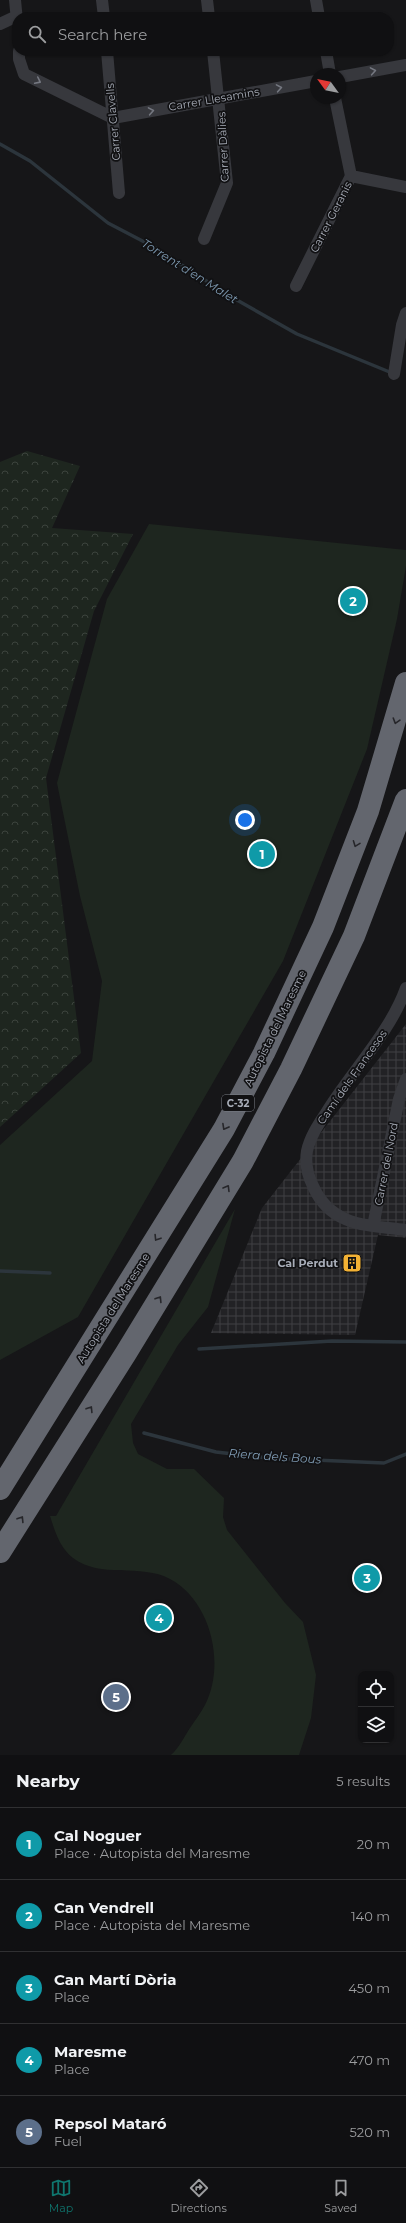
<!DOCTYPE html>
<meta charset="utf-8">
<style>
:root{--surface:#101012;--page:#1e1e20;--text:#f1f3f6;--muted:#9c9d9f;--line:#303032;--accent:#0f766e}
body{margin:0;font-family:Montserrat,sans-serif;background:var(--page);color:var(--text)}
.controls{position:absolute;right:12px;bottom:12px;display:grid;overflow:hidden;border-radius:8px;box-shadow:0 1px 3px #0004}
.controls button{width:36px;height:36px;display:grid;place-items:center;padding:0;border:0;border-bottom:1px solid var(--line);background:var(--surface);color:var(--text);font:20px sans-serif}
.compass{position:absolute;left:310px;top:68px;width:36px;height:36px;border-radius:50%;background:var(--surface);box-shadow:0 1px 3px #0004;rotate:303deg}
.you{position:absolute;left:245px;top:820px;width:14px;height:14px;margin:-10px;border:3px solid #fff;border-radius:50%;background:#1a73e8;box-shadow:0 0 0 6px #1a73e833}
.badge{display:grid;place-items:center;width:26px;height:26px;border-radius:50%;background:var(--accent);color:#fff;font-size:13px;font-weight:700}
.pin{position:absolute;translate:-50% -50%;border:2px solid #fff;box-shadow:0 1px 4px #0006}
.list{margin:0;padding:0;list-style:none}
h2{display:flex;justify-content:space-between;align-items:center;height:52px;margin:0;padding:0 16px;font-size:17px}
h2 small{font-size:13px;font-weight:400;color:var(--muted)}
.list li{display:grid;grid-template-columns:26px 1fr auto;gap:12px;align-items:center;box-sizing:border-box;height:72px;padding:0 16px;border-top:1px solid var(--line)}
.list b{display:block;font-size:15px;white-space:nowrap}
.list p{margin:0;font-size:13px;white-space:nowrap;color:var(--muted)}
.list em{font-size:13px;font-style:normal;color:var(--muted)}
.icon{flex:none;width:22px;height:22px;fill:none;stroke:currentColor;stroke-width:2;stroke-linecap:round;stroke-linejoin:round}
.map{position:relative;flex:none;width:406px;height:1755px;overflow:hidden}
.search{position:absolute;background:var(--surface);box-shadow:0 1px 3px #0004;left:12px;right:12px;top:12px;height:44px;display:flex;align-items:center;gap:10px;box-sizing:border-box;padding:0 14px;border-radius:16px;color:var(--muted);font-size:15px}
.sheet{height:412px;background:var(--surface)}
nav{display:flex;justify-content:space-around;align-items:center;box-sizing:border-box;height:56px;border-top:1px solid var(--line);background:var(--surface);font-size:11px;color:var(--muted)}
nav a{display:grid;justify-items:center;gap:2px}
nav .on{color:var(--accent)}
.map>svg:first-child{display:block}
</style>
<div class="map">
<svg width="406" height="1755" viewBox="0 0 406 1755">
<defs>
<pattern id="industrial-grid" width="8" height="8" patternUnits="userSpaceOnUse"><rect width="8" height="8" fill="#222225"/><path d="M0 4h8M4 0v8" fill="none" stroke="#3f3f43"/></pattern>
<pattern id="forest-crowns" width="20" height="18" patternUnits="userSpaceOnUse"><rect width="20" height="18" fill="#1e261f"/><path d="M2 6a3 3 0 1 1 6 0M12 15a3 3 0 1 1 6 0" fill="none" stroke="#3c433d"/></pattern>
</defs>
<rect width="100%" height="100%" fill="#161618"/>
<path fill="url(#industrial-grid)" d="M406,1024V1238L378,1235L355,1335L211,1333L262,1208Z"/>
<path fill="#1e261f" d="M149,524L406,550V566L397,619L367,749L283,961L78,1317L0,1360V1145L92,1061L102,981L80,896L57,783L107,599Z
M235,1209L208,1307L178,1345L131,1424L133,1443L138,1454L167,1469H194L224,1498L223,1517L227,1530L285,1603L303,1622L316,1675L311,1718L299,1755H171C179,1748 184,1737 190,1728C195,1720 201,1713 205,1705C226,1664 211,1601 170,1579C141,1563 100,1579 73,1558C59,1547 55,1531 50,1516H56Z"/>
<path fill="url(#forest-crowns)" d="M27,451L80,466L52,528L133,534L94,611L46,778L81,1053L0,1127V462Z"/>
<g fill="none" stroke-linecap="round" stroke-linejoin="round">
<path stroke="#2c353c" stroke-width="3.5" d="M0,144L30,161L108,223L154,247L228,295L297,334L392,373
M0,1271L50,1273
M199,1349L332,1341L406,1342
M144,1433L216,1452L268,1458L384,1463L406,1454"/>
<path stroke="#37383d" stroke-width="12" d="M15,0L17,21
M102,0L104,17
M207,0L209,17
M316,0L319,17
M0,24L17,16
M19,51V59L24,74L113,118
M107,51L119,193
M326,51L330,74
M340,77L406,65
M113,118L316,81
M351,176L406,187
M204,239L227,183L213,51
M296,286L351,176L335,98
M394,374L402,325L406,313
M406,988C390,1033 351,1072 326,1113C318,1125 310,1137 307,1151C305,1163 308,1176 313,1186C331,1227 368,1225 406,1230
M373,1226L399,1099L406,1079"/>
<path stroke="#63666e" stroke-width="22" d="M0,1489L224,1129L264,1053L323,927L368,811L406,683
M0,1552L126,1353L243,1161L291,1069L354,936L406,800"/>
</g>
<defs><path id="oneway-chevron" d="M-2-3.5L2.5 0L-2 3.5" fill="none" stroke-width="1.6" stroke-linecap="round" stroke-linejoin="round"/></defs>
<g stroke="#757881">
<use href="#oneway-chevron" transform="translate(373 71) rotate(-10)"/>
<use href="#oneway-chevron" transform="translate(38 81) rotate(26)"/>
<use href="#oneway-chevron" transform="translate(279 88) rotate(-10)"/>
<use href="#oneway-chevron" transform="translate(151 111) rotate(-10)"/>
</g>
<g stroke="#26262a">
<use href="#oneway-chevron" transform="translate(396 721) rotate(107)"/>
<use href="#oneway-chevron" transform="translate(356 844) rotate(111)"/>
<use href="#oneway-chevron" transform="translate(225 1127) rotate(119)"/>
<use href="#oneway-chevron" transform="translate(227 1188) rotate(-59)"/>
<use href="#oneway-chevron" transform="translate(157 1238) rotate(122)"/>
<use href="#oneway-chevron" transform="translate(159 1299) rotate(-58)"/>
<use href="#oneway-chevron" transform="translate(90 1409) rotate(-58)"/>
<use href="#oneway-chevron" transform="translate(21 1519) rotate(-58)"/>
</g>
<defs>
<g id="building-square" transform="scale(1)"><rect x="-9" y="-9" width="18" height="18" rx="4" fill="#f2b134" stroke="#111113"/><path d="M-4-6H4V6H1V3H-1V6H-4ZM-2.5-4.3h1.7v1.8h-1.7ZM.8-4.3h1.7v1.8H.8ZM-2.5-1h1.7V.8h-1.7ZM.8-1h1.7V.8H.8Z" fill="#111"/></g>
</defs>
<g fill-rule="evenodd">
<use href="#building-square" x="352" y="1263"/>
</g>
<g text-anchor="middle" dominant-baseline="central" stroke-width="3.5" stroke-linejoin="round" paint-order="stroke">
<rect fill="#111113" stroke="#7b7e86" stroke-width="1" x="222" y="1095" width="32" height="16" rx="3"/>
<g font-size="10" font-weight="bold" fill="#a8adb8">
<text x="238" y="1103">C-32</text>
</g>
<g font-size="11" fill="#a8adb8" stroke="#111113">
<text transform="translate(214 99) rotate(-10)">Carrer Llesamins</text>
<text transform="translate(113 122) rotate(-95)">Carrer Clavells</text>
<text transform="translate(223 147) rotate(-93)">Carrer Dàlies</text>
<text transform="translate(331 217) rotate(-63)">Carrer Geranis</text>
<text transform="translate(275 1028) rotate(-64)">Autopista del Maresme</text>
<text transform="translate(352 1077) rotate(-55)">Camí dels Francesos</text>
<text transform="translate(386 1164) rotate(-79)">Carrer del Nord</text>
<text transform="translate(113 1308) rotate(-58)">Autopista del Maresme</text>
</g>
<g font-size="11" font-weight="bold" fill="#a8adb8" stroke="#111113" text-anchor="end">
<text x="338" y="1263">Cal Perdut</text>
</g>
<g font-size="12" font-style="italic" fill="#7f9bb3" stroke="#111113">
<text transform="translate(190 271) rotate(32)">Torrent d'en Malet</text>
<text transform="translate(275 1456) rotate(4)">Riera dels Bous</text>
</g>
</g>
</svg>
<div class="controls">
<button><svg class="icon" aria-label="locate" viewBox="0 0 24 24"><circle cx="12" cy="12" r="6"/><path d="M12 2v4M12 18v4M2 12h4M18 12h4"/></svg></button>
<button><svg class="icon" aria-label="layers" viewBox="0 0 24 24"><path d="M12 4l9 5-9 5-9-5zM3 14l9 5 9-5"/></svg></button>
</div>
<svg class="compass" viewBox="-18 -18 36 36"><path d="M0-13l5 13h-10z" fill="#e53935"/><path d="M0 13l5-13h-10z" fill="#9c9d9f"/></svg>
<div class="you"></div>
<div class="pin badge" style="left:262px;top:854px;background:#0f9aa8">1</div>
<div class="pin badge" style="left:353px;top:601px;background:#0f9aa8">2</div>
<div class="pin badge" style="left:367px;top:1578px;background:#0f9aa8">3</div>
<div class="pin badge" style="left:159px;top:1618px;background:#0f9aa8">4</div>
<div class="pin badge" style="left:116px;top:1697px;background:#5c6f8a">5</div>
<div class="search"><svg class="icon" aria-label="search" viewBox="0 0 24 24"><circle cx="10" cy="10" r="6"/><path d="M15 15l6 6"/></svg>Search here</div>
</div>
<section class="sheet">
<h2>Nearby<small>5 results</small></h2>
<ul class="list">
<li><span class="badge" style="background:#0f9aa8">1</span><div><b>Cal Noguer</b><p>Place · Autopista del Maresme</p></div><em>20 m</em></li>
<li><span class="badge" style="background:#0f9aa8">2</span><div><b>Can Vendrell</b><p>Place · Autopista del Maresme</p></div><em>140 m</em></li>
<li><span class="badge" style="background:#0f9aa8">3</span><div><b>Can Martí Dòria</b><p>Place</p></div><em>450 m</em></li>
<li><span class="badge" style="background:#0f9aa8">4</span><div><b>Maresme</b><p>Place</p></div><em>470 m</em></li>
<li><span class="badge" style="background:#5c6f8a">5</span><div><b>Repsol Mataró</b><p>Fuel</p></div><em>520 m</em></li>
</ul>
</section>
<nav>
<a class="on"><svg class="icon" aria-label="map" viewBox="0 0 24 24"><path d="M3 6l6-2 6 2 6-2v14l-6 2-6-2-6 2zM9 4v14M15 6v14"/></svg>Map</a>
<a><svg class="icon" aria-label="directions" viewBox="0 0 24 24"><path d="M12 3l9 9-9 9-9-9zM9 14v-3h6M13 9l2 2-2 2"/></svg>Directions</a>
<a><svg class="icon" aria-label="saved" viewBox="0 0 24 24"><path d="M7 4h10v16l-5-4-5 4z"/></svg>Saved</a>
</nav>
